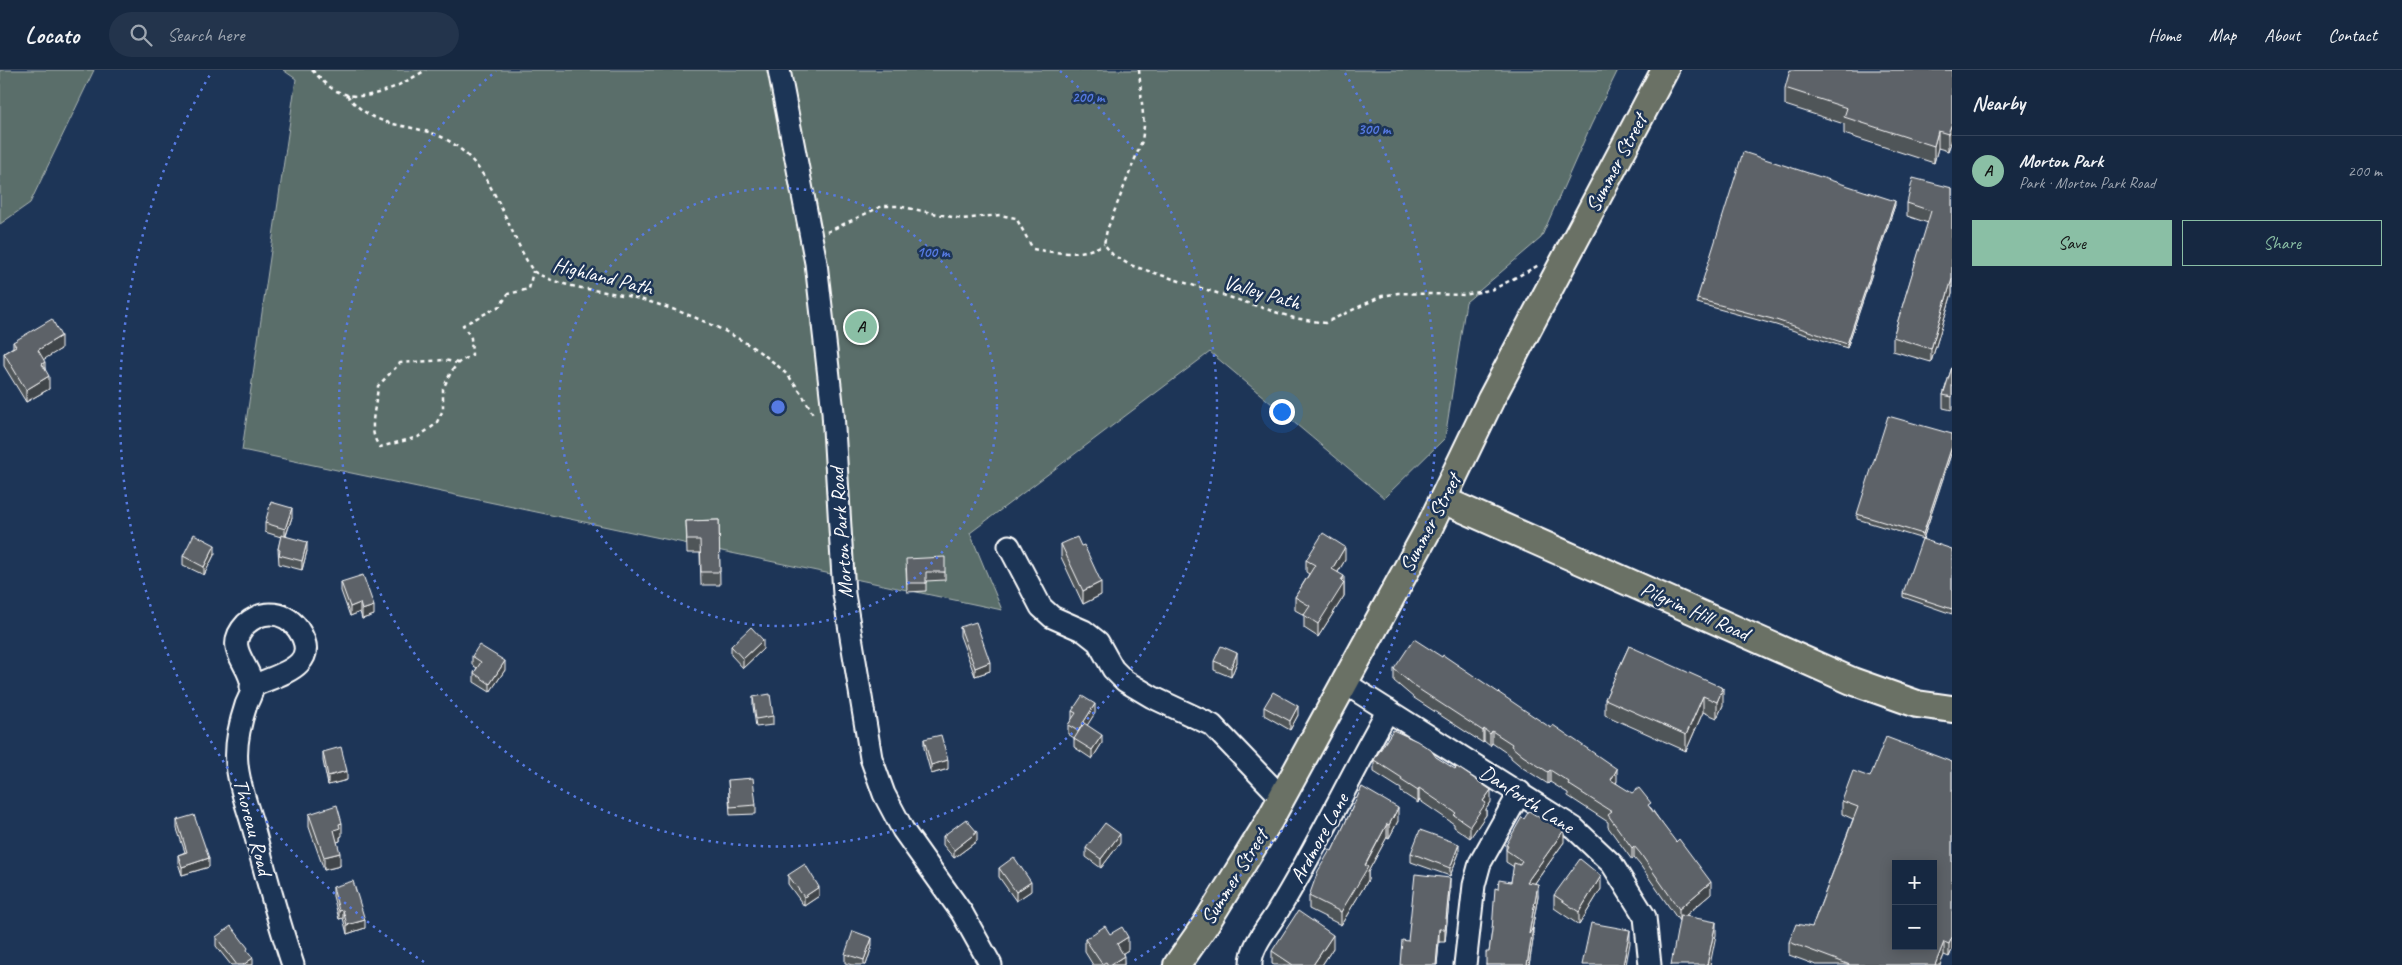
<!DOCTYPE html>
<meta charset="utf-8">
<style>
:root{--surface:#162841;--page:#23344c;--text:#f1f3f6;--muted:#9ea6b1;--line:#35445a;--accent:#8abfa5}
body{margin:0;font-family:Caveat,sans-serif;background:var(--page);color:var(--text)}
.controls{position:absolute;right:15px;bottom:15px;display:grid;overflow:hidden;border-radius:0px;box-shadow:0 2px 12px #0003}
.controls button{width:45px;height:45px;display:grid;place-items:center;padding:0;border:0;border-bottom:1px solid var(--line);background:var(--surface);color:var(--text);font:25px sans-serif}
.you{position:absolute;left:1281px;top:341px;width:18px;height:18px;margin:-12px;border:4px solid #fff;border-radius:50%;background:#1a73e8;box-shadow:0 0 0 8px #1a73e833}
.badge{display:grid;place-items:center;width:32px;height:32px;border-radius:50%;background:var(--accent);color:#111;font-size:16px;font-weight:700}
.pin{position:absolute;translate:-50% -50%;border:2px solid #fff;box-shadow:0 1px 5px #0006}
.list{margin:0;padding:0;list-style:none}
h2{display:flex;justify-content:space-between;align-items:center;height:65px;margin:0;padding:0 20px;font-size:21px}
h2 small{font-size:16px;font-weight:400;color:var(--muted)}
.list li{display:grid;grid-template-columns:32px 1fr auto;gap:15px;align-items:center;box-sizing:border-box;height:70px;padding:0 20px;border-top:1px solid var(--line)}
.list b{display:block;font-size:19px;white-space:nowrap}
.list p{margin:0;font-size:16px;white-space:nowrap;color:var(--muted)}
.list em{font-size:16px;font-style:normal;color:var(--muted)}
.actions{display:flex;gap:10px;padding:15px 20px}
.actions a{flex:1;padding:11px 0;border:1px solid var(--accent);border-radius:0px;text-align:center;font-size:18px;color:var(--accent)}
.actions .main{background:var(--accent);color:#111}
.icon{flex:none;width:28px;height:28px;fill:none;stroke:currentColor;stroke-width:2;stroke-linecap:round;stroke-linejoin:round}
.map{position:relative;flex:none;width:1952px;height:895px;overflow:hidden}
header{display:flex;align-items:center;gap:30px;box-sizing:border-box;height:70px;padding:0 25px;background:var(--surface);border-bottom:1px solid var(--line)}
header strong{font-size:24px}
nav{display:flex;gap:28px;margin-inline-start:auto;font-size:18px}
.search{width:350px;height:45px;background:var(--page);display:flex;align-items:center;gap:12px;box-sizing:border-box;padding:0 18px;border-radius:28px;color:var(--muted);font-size:19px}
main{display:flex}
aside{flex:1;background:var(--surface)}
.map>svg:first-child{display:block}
</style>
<header>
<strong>Locato</strong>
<div class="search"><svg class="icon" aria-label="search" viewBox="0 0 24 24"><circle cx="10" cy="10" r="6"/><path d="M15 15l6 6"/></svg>Search here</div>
<nav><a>Home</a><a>Map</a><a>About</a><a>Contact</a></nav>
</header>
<main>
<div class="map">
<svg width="1952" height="895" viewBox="0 0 1952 895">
<rect width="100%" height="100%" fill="#1d3557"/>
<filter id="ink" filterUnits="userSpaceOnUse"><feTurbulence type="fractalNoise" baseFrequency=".02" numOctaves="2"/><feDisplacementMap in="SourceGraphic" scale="10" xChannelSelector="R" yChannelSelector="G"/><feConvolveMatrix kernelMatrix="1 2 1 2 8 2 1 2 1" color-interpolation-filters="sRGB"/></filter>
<g filter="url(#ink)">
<path fill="#5a6e6a" stroke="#acb6b4" d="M0,0H94L30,133L0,154Z
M283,0H1618L1591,55L1541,168L1466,232L1445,368L1384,428L1210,282L970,463L1002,540L242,380L296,9Z"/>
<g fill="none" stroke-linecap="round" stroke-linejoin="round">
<g stroke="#fff" stroke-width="25">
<path id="minor" d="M779,0L816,193L833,342L844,524L871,688L884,724L903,760L962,843L991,895
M1009,476L1041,537L1052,547L1084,561L1098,572L1113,599L1125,611L1152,627L1212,655L1281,727
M1343,612L1574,758L1612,794L1645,847L1650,895
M251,617C274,605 324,598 298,559C291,549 282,544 270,544C261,544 253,548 246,554C221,580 254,595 252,620C251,625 248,630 246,635C240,653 235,674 237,694C239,717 248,738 254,760C266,806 278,850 293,895
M1251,895C1250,878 1267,858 1276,844C1317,778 1349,708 1388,640
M1465,895L1474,815L1480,793L1520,722"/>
</g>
<g stroke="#fff" stroke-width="30">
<path id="major" d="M1443,430L1852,611L1917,634L1952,639
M1177,895L1205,855L1269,751L1428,460L1491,329L1665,0"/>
</g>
<path stroke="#fff" stroke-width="2.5" stroke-dasharray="4 4" stroke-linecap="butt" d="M312,0C320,8 328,18 339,22C367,35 402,14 426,0
M1139,0L1144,56L1142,71L1107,160L1104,174L1113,185L1130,195L1294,248L1325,253L1382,226L1398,223L1464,225L1494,219L1539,195
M347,25C379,66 418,48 455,75C494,102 508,162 533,201C564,220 601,219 636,228C685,241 740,263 779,297C794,310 806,329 814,347
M827,162L882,136H898L962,149L1000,145L1016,148L1033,179C1057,183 1082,187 1104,174
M458,293L444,290L400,293L378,316C377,335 366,361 380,377L418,367L436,354L443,340V319L451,302L458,293L472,285L471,268L463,255L500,236L508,224L529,219L533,201"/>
<use href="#minor" stroke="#1d3557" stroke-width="21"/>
<use href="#major" stroke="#6b7165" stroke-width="26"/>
</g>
<path fill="#505459" stroke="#fff" d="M1952,0V70L1948,81L1938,78L1934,93L1844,64V54L1785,35V18Z
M1952,118V223L1931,292L1893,281V267L1928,153L1907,146V133Z
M1895,135L1847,278L1776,255L1697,233V229Z
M13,272L61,279L43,289L49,319L26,332L4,296V283L13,277Z
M1952,297V340L1943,338V325Z
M1952,364V381L1923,469L1857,449V444Z
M292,447L286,466L307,481L302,500L279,494L278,479L281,467L265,462V453Z
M719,450L720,515H701L700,483H687L686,451Z
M1061,474L1101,525L1083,534L1061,487Z
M1952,479V544L1903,527V523Z
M215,483L204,505L183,495V486Z
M1306,490H1345L1338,502L1344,512V526L1318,567L1304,558V545L1295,540V527L1309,504L1306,502Z
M906,498L945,502V510L926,511V521L907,522Z
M341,512L374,545L362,549L360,542L350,546L341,521Z
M960,557L990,601L975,606L960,566Z
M731,576L763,579L743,598L731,585Z
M1629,576L1723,635L1717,648L1703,642L1686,681L1605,645V629Z
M472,586L505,600L490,622L474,612V603L477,598L472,595Z
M1214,591L1237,592L1231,607L1214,600Z
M1394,599L1617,711L1616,713L1651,738L1711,824L1685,846L1716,865L1679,851L1640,795L1634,788L1632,790L1608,757V752L1568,726V723L1550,712L1548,714L1523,698L1511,688V686L1492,673L1490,676L1484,671L1483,673L1414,628L1394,611Z
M753,627L773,646V655L756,657L753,636Z
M1264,637L1298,645L1290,660L1264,645Z
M1072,641L1095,643L1087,655L1102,673L1092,689L1074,677V668L1068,664V655L1072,649Z
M924,669L948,699L931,704L924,678Z
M323,682L347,710L328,715L323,691Z
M1436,687L1491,732L1486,739V745L1470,768L1454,757V754L1419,730L1418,733L1401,722V719L1374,702V690Z
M1952,692V880L1949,887L1944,885L1940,895H1816L1789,885V872L1812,857L1853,749L1842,744V731L1870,707Z
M728,710L756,735V744L730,745Z
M1362,717L1398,751L1389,768L1387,767L1368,802V810L1341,855L1309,839V826L1332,781Z
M309,744L342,766L340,767V771L337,772L340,796L324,800L309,757Z
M177,750L209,797L182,805L178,793V785L185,782L177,759Z
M943,766L977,771L954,788L943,775Z
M1564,772L1535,813L1538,826L1532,860L1533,870L1529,895H1486L1489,882L1498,819L1511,812L1514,797L1506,792V775Z
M1120,773L1101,798L1086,787V778Z
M1411,783H1459L1450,806L1411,792Z
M999,798L1031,821L1016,831L999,807Z
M788,805L819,826L804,836L788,814Z
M333,817L365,858L347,864L343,848L339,849L333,826Z
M1601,819L1579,855L1554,838V825Z
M1450,821L1445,872H1439L1437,895H1400Z
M1110,864L1128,880L1123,883L1124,895H1093L1085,882V869Z
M216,867L248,882L253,895H231L216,876Z
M872,876L866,895H852L845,893V884Z
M1333,878L1322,895H1274L1272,894V881Z"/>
<path fill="#414549" stroke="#fff" d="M1952,53V70L1948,81V64Z
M1938,61V78L1934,93V76Z
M1895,131V135L1847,278V274Z
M1952,209V223L1931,292V279Z
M61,266V279L38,293V280Z
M45,292V305L42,294Z
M49,306V319L26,332V320Z
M1952,376V381L1923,469V464Z
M292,438V447L285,468V459Z
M307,472V481L302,500V491Z
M215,475V483L204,505V497Z
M1345,477V490L1332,512V499Z
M1344,506V526L1318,567V554Z
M1101,512V525L1083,534V521Z
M360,533V542L350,546V537Z
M374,536V545L362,549V540Z
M763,570V579L743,598V589Z
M1237,583V592L1231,607V598Z
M505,591V600L490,622V614Z
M990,592V601L975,606V598Z
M1723,618V635L1717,648V632Z
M1703,626V642L1686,681V665Z
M1095,634V643L1078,670V661Z
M1298,636V645L1290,660V651Z
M1484,659V671L1483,673V661Z
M1492,661V673L1490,676V664Z
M1102,665V673L1092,689V680Z
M948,690V699L931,704V695Z
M1617,699V711L1611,722V710Z
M1550,700V712L1548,714V702Z
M347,701V710L328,715V706Z
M1419,718V730L1418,733V721Z
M1491,720V732L1486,739V745L1470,768V756L1483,731Z
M1398,738V751L1389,768V755Z
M342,753V766L340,767V771L334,773V760L339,754Z
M1387,754V767L1368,802V810L1341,855V842Z
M1564,760V772L1527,824V812Z
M977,762V771L954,788V780Z
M1120,764V773L1101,798V789Z
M1459,774V783L1450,806V798Z
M1634,776V788L1632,790V778Z
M340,783V796L324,800V787Z
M209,788V797L182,805V797Z
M1601,806V819L1579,855V842Z
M1450,808V821L1445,872V859Z
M1031,812V821L1016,831V822Z
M1711,812V824L1679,851V839Z
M1538,814V826L1529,876V864Z
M819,817V826L804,836V827Z
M343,840V848L339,849V841Z
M365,850V858L347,864V855Z
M1716,852V865L1710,895H1707Z
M1533,858V870L1529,895H1527Z
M1439,859V872L1437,895H1436Z
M1630,860V873L1626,895H1623Z
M1333,865V878L1322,895H1313Z
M1128,867V880L1117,887V874Z
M1952,867V880L1949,887V874Z
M872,868V876L866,895H864V890Z
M1944,872V885L1940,895H1935Z
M1124,886V895H1110Z
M253,888V895H243Z"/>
<path fill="#5d6268" stroke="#fff" fill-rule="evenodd" d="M1790,0H1952V53L1948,64L1938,61L1934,76L1844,47L1847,38L1785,18Z
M1743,82L1895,131L1847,274L1776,250L1697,229Z
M1913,108L1952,118V209L1931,279L1893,267L1931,141L1907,133Z
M52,249L61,266L38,280L45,292L42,294L49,306L26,320L4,283L16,276L13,272Z
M1952,297V327L1943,325Z
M1888,346L1952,364V376L1923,464L1857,444Z
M271,432L292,438L285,459L265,453Z
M719,450L720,502H701L700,470H687L686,451Z
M1323,463L1345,477L1332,499L1344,506L1341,510L1344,513L1318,554L1304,545L1310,536L1295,527L1315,495L1306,490Z
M194,464L215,475L204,497L183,486Z
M281,465L307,472L302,491L279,485L280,480L278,479Z
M1077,467L1081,476L1084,475L1101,512L1083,521L1061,474Z
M1922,469L1952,479V539L1903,523Z
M945,487V502H926V513H907L906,489Z
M363,505L374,536L362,540L360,533L350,537L341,512Z
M976,552L990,592L975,598L960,557Z
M751,557L763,570L743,589L731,576Z
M1414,569L1442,587L1443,585L1551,658L1553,655L1617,699L1611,710L1632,723L1639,718L1651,733L1648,735L1676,772L1679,769L1711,812L1679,839L1640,783L1634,776L1632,778L1608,745L1612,742L1568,714L1569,712L1550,700L1548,702L1523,686L1511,676L1512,674L1492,661L1490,664L1484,659L1483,661L1414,616L1394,599Z
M479,575L505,591L490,614L474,603L481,592L472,586Z
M1221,576L1237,583L1231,598L1214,591Z
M1629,576L1723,618L1717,632L1703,626L1686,665L1605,629Z
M1273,622L1298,636L1290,651L1264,637Z
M770,624L773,646L756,649L753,627Z
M1082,626L1095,634L1078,661L1068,655L1076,643L1072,641Z
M1084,653L1102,665L1092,680L1074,669Z
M1393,660L1417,671L1431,680L1436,687L1455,699L1457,697L1491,720L1483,731L1486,733L1470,756L1454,745L1456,743L1419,718L1418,721L1401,710L1402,708L1374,690Z
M941,665L948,690L931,695L924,669Z
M1886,667L1952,692V867L1949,874L1944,872L1935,895H1850L1789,872L1796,854L1812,857L1858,737L1842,731L1853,701L1870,707ZM1896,794H1933V876H1896Z
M341,677L347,701L328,706L323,682Z
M753,708L756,735L730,737L728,710Z
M1362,717L1398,738L1389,755L1387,754L1365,795L1368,797L1341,842L1309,826L1318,801L1330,780L1332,781Z
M337,735L342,753L339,754L340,758L334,760L340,783L324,787L309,744Z
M1529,741L1540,748L1542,745L1564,760L1527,812L1538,814L1529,864L1533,858L1527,895H1486V882H1489L1492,860L1495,818L1498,819L1499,810L1511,812L1514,793L1520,795L1522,791L1506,780L1508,776L1506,775L1522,747L1524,749Z
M194,745L209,788L182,797L178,785L187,782L177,750Z
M966,749L977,762L954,780L943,766Z
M1105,753L1120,764L1101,789L1086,778Z
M1420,760L1459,774L1450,798L1411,783Z
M1014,787L1031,812L1016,822L999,798Z
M1580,789L1601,806L1579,842L1554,825Z
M805,794L819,817L804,827L788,805Z
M1415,804L1450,808L1445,859H1439L1436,895H1400L1402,870L1408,871Z
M353,811L365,850L347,855L343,840L339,841L333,817Z
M1298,841L1333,865L1313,895H1293L1272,881Z
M1680,845L1716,852L1707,895H1671Z
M1591,853L1630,860L1623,895H1582Z
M231,856L248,878L247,880L253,888L243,895H237L216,867Z
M1105,856L1110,864L1122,857L1128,867L1117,874L1124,886L1110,895H1108L1106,892L1102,894L1085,869Z
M853,861L872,868L864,890L845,884Z"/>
</g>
<g fill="none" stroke="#567ae2" stroke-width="2.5" stroke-dasharray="2.5 5">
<circle cx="778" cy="337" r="219"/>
<path d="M1060 1A439 439 0 1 1 496 1"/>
<path d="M424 892A658 658 0 0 1 211 3M1345 3A658 658 0 0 1 1132 892"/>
</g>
<g text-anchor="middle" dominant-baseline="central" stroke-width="5" stroke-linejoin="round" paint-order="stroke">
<g font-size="21" fill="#fff" stroke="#1d3557">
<text transform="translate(1616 93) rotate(-62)">Summer Street</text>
<text transform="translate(603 206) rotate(14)">Highland Path</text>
<text transform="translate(1262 222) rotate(16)">Valley Path</text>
<text transform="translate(1430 453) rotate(-62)">Summer Street</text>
<text transform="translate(841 463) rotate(-94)">Morton Park Road</text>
<text transform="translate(1695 541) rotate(24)">Pilgrim Hill Road</text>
<text transform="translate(1527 729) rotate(33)">Danforth Lane</text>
<text transform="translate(253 757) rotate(75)">Thoreau Road</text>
<text transform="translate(1319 768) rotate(-61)">Ardmore Lane</text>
<text transform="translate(1234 807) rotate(-58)">Summer Street</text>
</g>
</g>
<circle cx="778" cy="337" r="8" fill="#567ae2" stroke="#1d3557" stroke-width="2.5"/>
<g font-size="15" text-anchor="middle" font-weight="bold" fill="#567ae2" stroke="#1d3557" stroke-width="5" stroke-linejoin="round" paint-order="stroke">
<text x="1088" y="32">200 m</text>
<text x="1374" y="64">300 m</text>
<text x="933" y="187">100 m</text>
</g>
</svg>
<div class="controls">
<button>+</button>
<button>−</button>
</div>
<div class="you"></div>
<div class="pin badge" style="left:861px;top:257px">A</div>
</div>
<aside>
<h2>Nearby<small></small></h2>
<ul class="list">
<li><span class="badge">A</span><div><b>Morton Park</b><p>Park · Morton Park Road</p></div><em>200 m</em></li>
</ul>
<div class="actions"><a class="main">Save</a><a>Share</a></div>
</aside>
</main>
